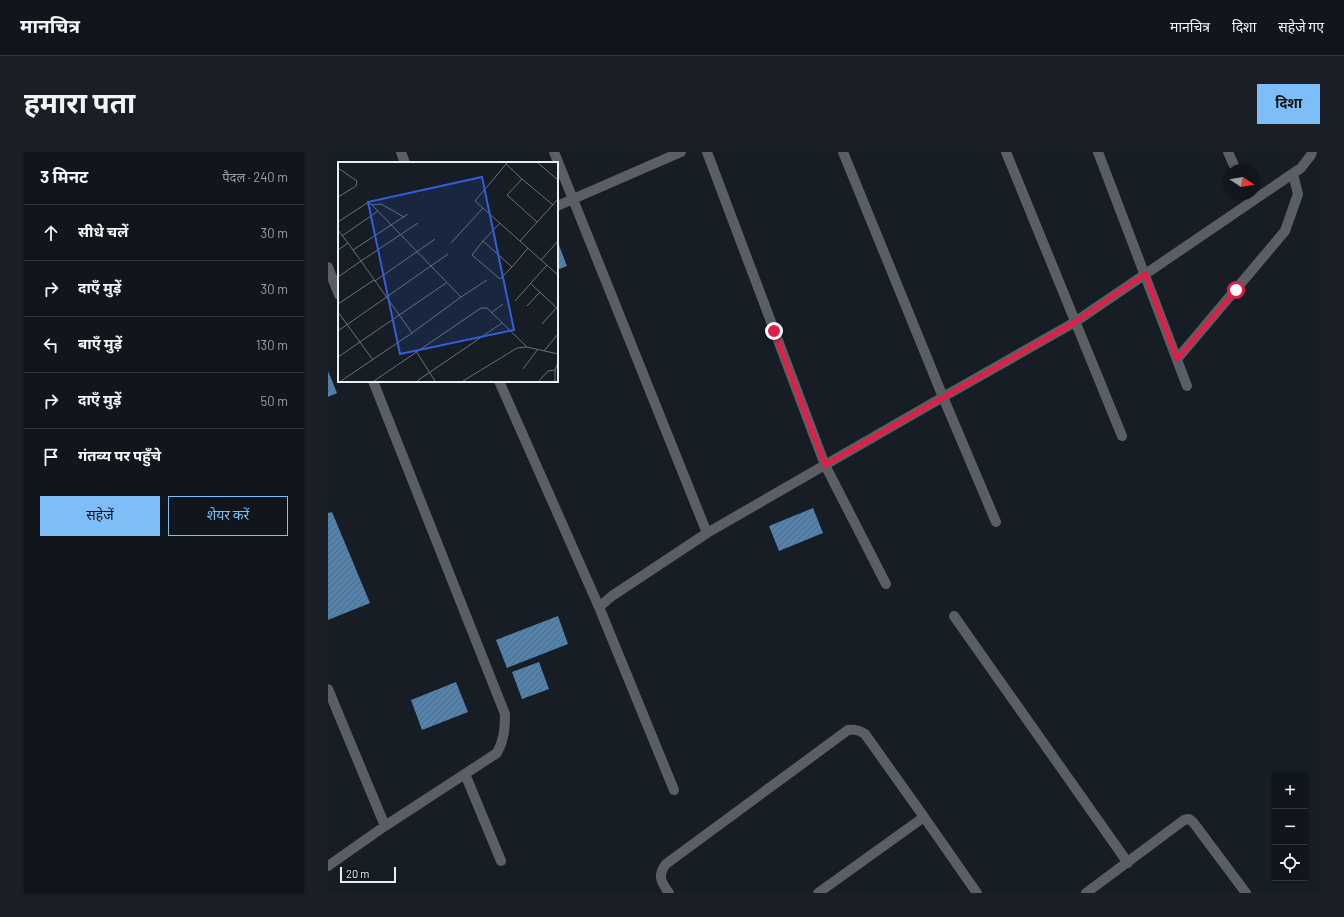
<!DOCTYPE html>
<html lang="hi">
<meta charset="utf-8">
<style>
:root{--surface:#10161b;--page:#191f24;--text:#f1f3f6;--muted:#9c9fa3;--line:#30353a;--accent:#7dbef9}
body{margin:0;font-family:Barlow,"Noto Sans Devanagari",sans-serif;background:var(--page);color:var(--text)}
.controls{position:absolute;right:12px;bottom:12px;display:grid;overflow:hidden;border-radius:0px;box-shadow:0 1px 3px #0004}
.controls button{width:36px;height:36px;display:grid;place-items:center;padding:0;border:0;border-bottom:1px solid var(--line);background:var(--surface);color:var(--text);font:20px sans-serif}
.compass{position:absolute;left:896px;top:12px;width:36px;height:36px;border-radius:50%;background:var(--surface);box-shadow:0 1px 3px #0004;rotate:102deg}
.scale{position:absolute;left:12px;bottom:10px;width:56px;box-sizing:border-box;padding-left:4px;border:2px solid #eaeff4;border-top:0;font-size:11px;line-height:14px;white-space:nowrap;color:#eaeff4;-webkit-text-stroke:3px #0d141b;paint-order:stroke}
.stop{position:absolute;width:12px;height:12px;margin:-9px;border:3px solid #e11d48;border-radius:50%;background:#fff}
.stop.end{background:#e11d48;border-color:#fff;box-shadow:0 1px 4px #0008}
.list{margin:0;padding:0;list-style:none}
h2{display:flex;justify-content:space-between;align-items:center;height:52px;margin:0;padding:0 16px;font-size:17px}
h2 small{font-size:13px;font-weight:400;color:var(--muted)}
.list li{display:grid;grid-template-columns:26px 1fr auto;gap:12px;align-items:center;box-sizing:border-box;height:56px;padding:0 16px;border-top:1px solid var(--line)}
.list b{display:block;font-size:15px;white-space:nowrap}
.list em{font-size:13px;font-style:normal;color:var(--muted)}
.actions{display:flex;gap:8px;padding:12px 16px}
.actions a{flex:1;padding:9px 0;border:1px solid var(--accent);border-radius:0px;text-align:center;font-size:14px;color:var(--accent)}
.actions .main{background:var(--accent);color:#111}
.icon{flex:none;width:22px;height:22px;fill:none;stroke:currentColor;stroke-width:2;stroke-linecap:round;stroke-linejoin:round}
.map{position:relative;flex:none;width:992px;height:741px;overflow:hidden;border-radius:0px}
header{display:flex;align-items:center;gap:24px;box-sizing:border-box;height:56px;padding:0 20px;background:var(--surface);border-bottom:1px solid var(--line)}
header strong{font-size:19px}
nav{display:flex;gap:22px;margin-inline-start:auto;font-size:14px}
.intro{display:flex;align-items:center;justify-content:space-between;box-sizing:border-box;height:96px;padding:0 24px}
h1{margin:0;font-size:28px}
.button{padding:10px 18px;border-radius:0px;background:var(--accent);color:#111;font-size:14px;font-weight:700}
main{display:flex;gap:24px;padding:0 24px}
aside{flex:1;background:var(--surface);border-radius:0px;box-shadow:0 1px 3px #0004}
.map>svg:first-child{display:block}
</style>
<header>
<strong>मानचित्र</strong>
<nav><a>मानचित्र</a><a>दिशा</a><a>सहेजे गए</a></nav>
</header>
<div class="intro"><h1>हमारा पता</h1><a class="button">दिशा</a></div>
<main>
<aside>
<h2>3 मिनट<small>पैदल · 240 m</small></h2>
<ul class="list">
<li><svg class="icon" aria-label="ahead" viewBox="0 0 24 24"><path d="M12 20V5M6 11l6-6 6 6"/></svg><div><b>सीधे चलें</b></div><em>30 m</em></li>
<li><svg class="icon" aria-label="right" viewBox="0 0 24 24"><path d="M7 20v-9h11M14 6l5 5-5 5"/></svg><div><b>दाएँ मुड़ें</b></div><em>30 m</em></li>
<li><svg class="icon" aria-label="left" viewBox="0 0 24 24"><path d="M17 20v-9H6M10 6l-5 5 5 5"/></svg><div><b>बाएँ मुड़ें</b></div><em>130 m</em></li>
<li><svg class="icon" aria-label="right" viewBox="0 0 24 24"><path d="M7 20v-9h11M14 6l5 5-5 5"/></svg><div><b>दाएँ मुड़ें</b></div><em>50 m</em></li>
<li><svg class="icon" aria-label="arrive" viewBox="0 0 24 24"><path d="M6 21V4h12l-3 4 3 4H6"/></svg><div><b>गंतव्य पर पहुँचे</b></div></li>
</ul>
<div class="actions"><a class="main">सहेजें</a><a>शेयर करें</a></div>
</aside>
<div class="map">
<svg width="992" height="741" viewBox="0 0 992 741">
<defs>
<pattern id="building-hatch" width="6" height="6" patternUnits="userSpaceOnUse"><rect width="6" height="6" fill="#5482ab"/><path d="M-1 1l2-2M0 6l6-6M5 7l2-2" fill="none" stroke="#4e6b84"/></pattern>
</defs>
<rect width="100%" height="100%" fill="#161d24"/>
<path fill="url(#building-hatch)" d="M229,88L239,114L229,118Z
M0,219L9,241L0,245Z
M485,356L495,381L451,399L441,374Z
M4,360L42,451L0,468V361Z
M230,464L240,492L179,516L168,488Z
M211,510L221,537L194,547L184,520Z
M128,530L140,560L94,578L83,548Z"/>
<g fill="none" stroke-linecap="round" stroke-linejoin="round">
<path stroke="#5b5f63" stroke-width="10" d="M73,0L77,11
M226,0L379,381
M379,0L497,313L558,432
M515,0L615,245L668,370
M678,0L794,284
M770,0L859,234
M900,0L908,18
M229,54L353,0
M0,115L11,143
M849,207L957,79L970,42L965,22
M171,229L271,455L284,444L379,381L615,245L747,170L973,16L983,3L984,0
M271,455L346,638
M626,464L800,711
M0,537L57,674
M137,622L173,709
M0,714L57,674L169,601C176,588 177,577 177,562L45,229
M341,741C333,730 329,724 338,712L520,578C527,577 531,578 537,582L596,665
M490,741L596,665L649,741
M758,741L856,668L861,667L865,670L918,741"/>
</g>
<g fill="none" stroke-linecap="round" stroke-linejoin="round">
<path stroke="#e11d48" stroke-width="5" d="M446,179L497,313L747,170L817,122L849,207L908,138"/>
</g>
<g transform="translate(10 10)">
<rect width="220" height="220" fill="#161d24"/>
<path fill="none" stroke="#6b7177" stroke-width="1" d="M169,1L137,39L220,113M200,1L220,18M168,2L184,17L169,33L199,60M0,6L19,19L18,24L0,35M184,17L215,43M34,43L43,42L66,55M0,60L29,41L33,42L123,135L74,171M162,61L145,79L174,105L190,86M0,68L10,81M4,74L40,49M145,79L134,93L162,117L174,105M182,79L220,37M113,81L145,46M0,88L10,81L23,99L0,115M15,88L70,52M203,98L220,79M37,119L97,77M192,121L220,147M123,135L149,118M177,139L209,103M0,142L36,118M189,144L202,130M0,150L35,198M153,151L165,142M204,162L220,144M0,169L110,92M78,189L97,219M206,189L220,172M0,195L108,121M185,207L200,187M3,219L74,171L23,99L80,61M36,219L143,146H149L189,185M79,219L164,161M125,219L179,186L189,185L220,192M201,219L210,209L217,208M217,219V208L220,200"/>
<path fill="#325edb" fill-opacity="0.15" stroke="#325edb" stroke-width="2" d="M144,15L176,168L62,192L30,40Z"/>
<rect width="220" height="220" fill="none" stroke="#eaeff4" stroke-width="2"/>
</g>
</svg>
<div class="controls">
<button>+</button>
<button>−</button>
<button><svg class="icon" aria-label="locate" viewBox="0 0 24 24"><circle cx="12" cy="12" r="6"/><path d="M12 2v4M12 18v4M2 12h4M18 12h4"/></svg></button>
</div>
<svg class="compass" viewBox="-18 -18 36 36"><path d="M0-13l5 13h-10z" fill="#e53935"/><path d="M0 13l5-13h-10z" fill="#9c9fa3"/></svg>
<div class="scale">20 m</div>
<div class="stop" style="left:908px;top:138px"></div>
<div class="stop end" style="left:446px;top:179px"></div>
</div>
</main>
